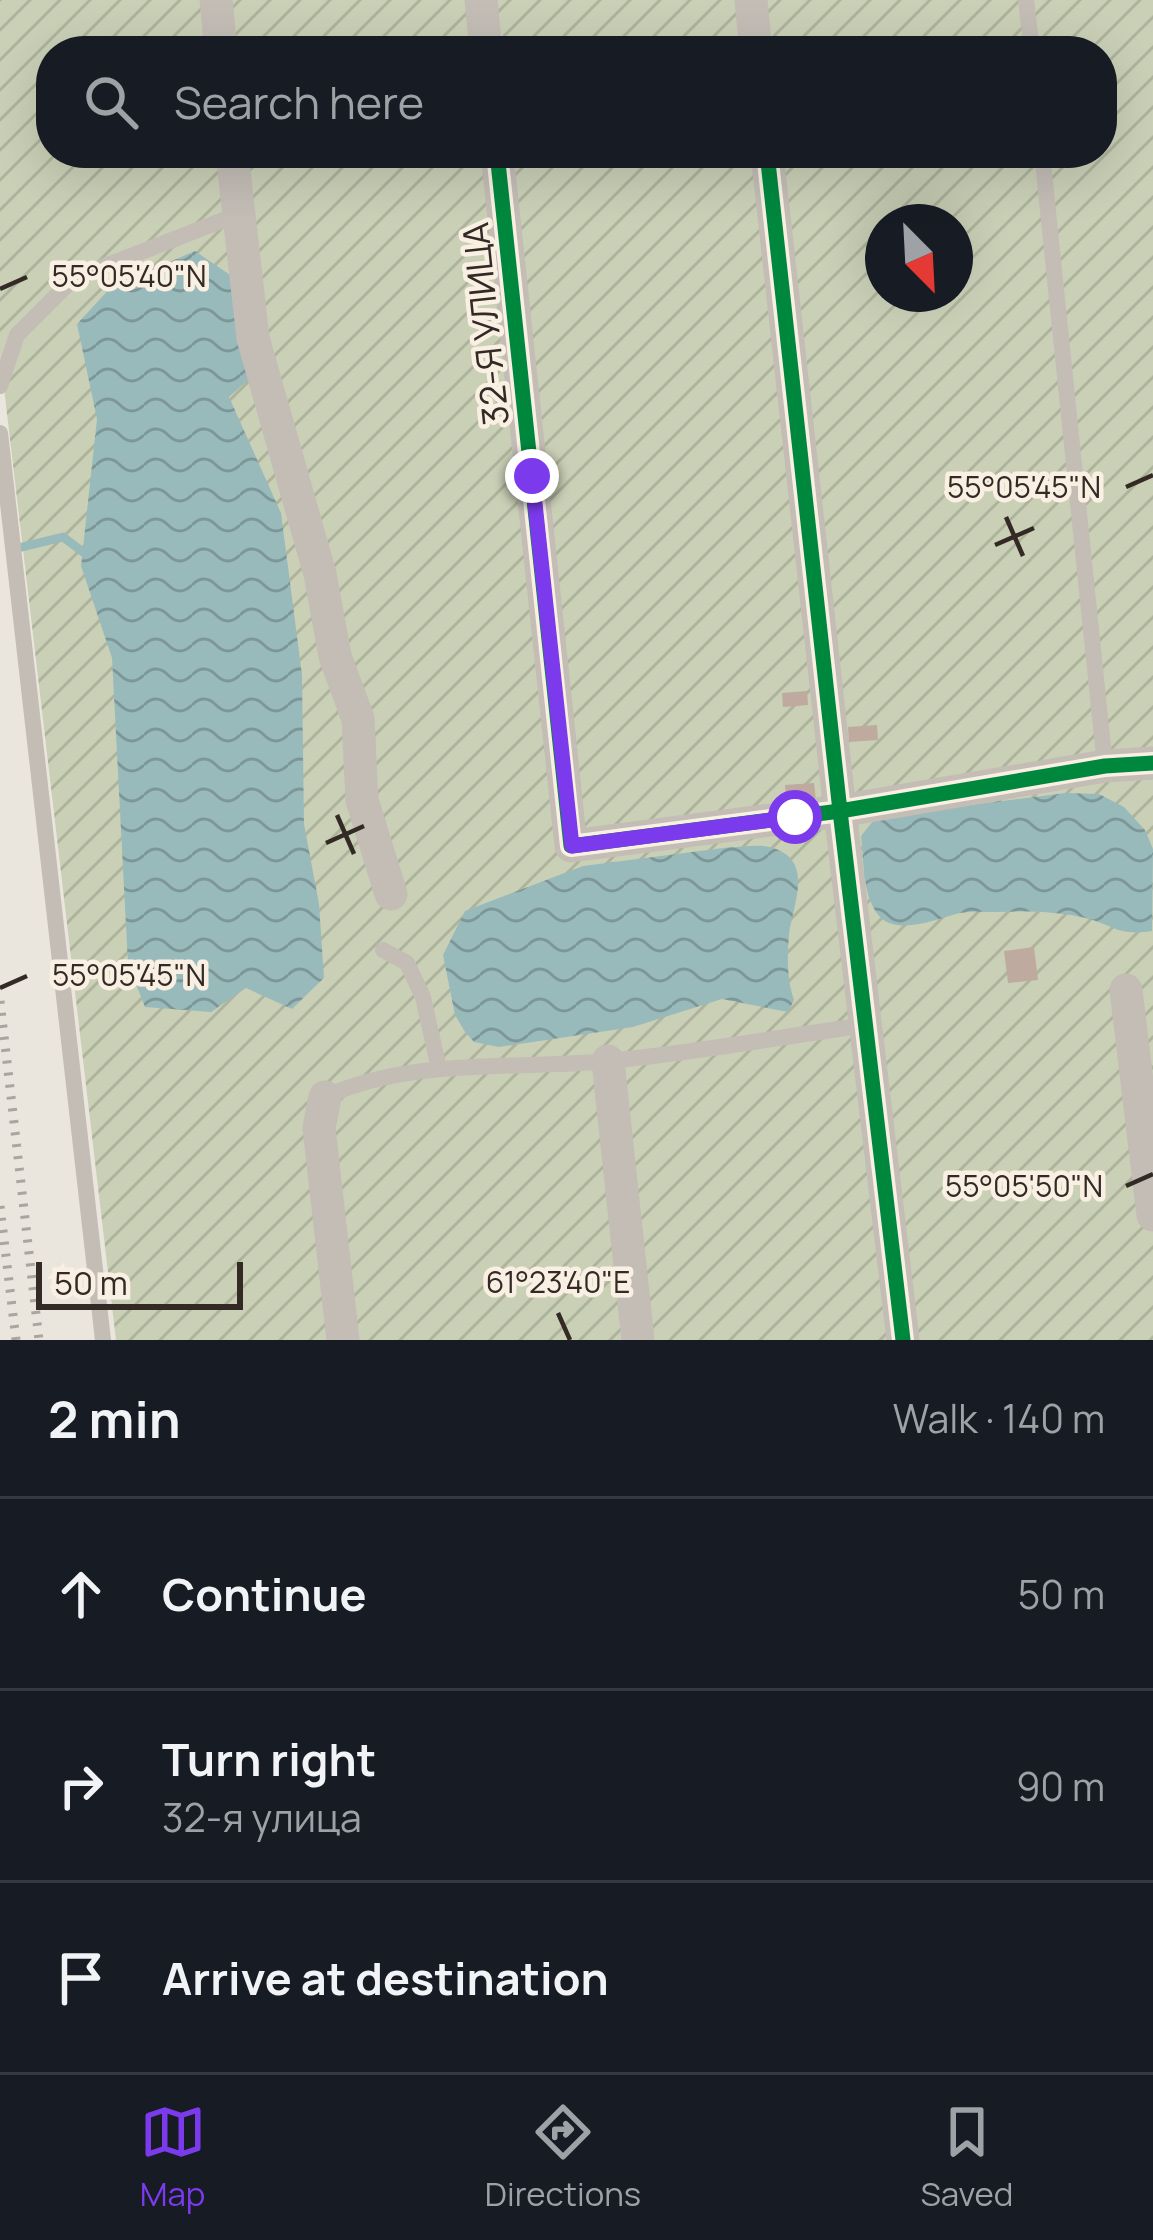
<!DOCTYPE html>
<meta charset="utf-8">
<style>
:root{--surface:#171b24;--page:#242831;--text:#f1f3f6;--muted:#9ea1a6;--line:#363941;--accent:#7c3aed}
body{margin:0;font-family:Manrope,sans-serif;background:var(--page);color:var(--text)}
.compass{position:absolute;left:865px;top:204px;width:108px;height:108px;border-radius:50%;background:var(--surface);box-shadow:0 12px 48px #0002;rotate:156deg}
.scale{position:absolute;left:36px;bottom:30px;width:207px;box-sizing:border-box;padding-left:12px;border:6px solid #332a25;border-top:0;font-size:33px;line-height:42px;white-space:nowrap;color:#332a25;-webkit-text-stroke:9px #f9f0e3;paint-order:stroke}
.stop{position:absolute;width:36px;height:36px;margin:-27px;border:9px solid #7c3aed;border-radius:50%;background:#fff}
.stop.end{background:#7c3aed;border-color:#fff;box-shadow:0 3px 12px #0008}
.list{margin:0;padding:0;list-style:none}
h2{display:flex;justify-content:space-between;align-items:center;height:156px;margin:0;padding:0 48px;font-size:51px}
h2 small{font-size:39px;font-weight:400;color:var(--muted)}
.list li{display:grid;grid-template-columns:78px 1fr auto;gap:36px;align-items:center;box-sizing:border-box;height:192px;padding:0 48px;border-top:3px solid var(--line)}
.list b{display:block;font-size:45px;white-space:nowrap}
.list p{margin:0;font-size:39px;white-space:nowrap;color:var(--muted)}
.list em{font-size:39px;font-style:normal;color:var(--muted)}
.icon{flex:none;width:66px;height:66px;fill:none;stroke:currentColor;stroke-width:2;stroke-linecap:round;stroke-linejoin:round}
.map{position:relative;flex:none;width:1153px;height:1340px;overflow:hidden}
.search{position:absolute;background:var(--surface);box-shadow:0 12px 48px #0002;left:36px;right:36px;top:36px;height:132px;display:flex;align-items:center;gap:30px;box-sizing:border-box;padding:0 42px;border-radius:48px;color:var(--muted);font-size:45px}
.sheet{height:732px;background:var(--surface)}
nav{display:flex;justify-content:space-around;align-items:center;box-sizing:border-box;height:168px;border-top:3px solid var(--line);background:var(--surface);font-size:33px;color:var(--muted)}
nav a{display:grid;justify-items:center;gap:6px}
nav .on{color:var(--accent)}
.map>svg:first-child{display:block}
</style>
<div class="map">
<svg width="1153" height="1340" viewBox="0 0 1153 1340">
<defs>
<pattern id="garden-furrows" width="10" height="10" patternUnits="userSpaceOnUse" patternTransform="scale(3)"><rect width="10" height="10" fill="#cad0b6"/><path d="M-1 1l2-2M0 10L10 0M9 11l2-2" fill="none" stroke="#aeb39c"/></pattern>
<pattern id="water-waves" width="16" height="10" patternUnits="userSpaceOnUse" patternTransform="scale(3)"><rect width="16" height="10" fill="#99babb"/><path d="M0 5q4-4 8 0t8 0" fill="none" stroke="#7d9798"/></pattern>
</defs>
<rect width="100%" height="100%" fill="#eae5dd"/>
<path fill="url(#garden-furrows)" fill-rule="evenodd" d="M0,0H1153V1340H116L0,354ZM51,51H1102V153H51ZM883,222H955V294H883Z"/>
<path fill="url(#water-waves)" d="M195,251L236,279L256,373L229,397L281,513L302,675L304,824L319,904L324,978L292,1009L246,988L211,1012L145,1007L128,964L112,658L81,566L97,419L77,324L111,287Z
M1066,793L1099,794L1124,807L1145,830L1153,849L1152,931C1117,937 1111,923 1081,917C1053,911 1025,911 997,912C985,912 972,911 960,913C939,918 899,936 880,917C862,897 864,861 861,836L873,821L903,813Z
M731,847C742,847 758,844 769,847C817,858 792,906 789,935C787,958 787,979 794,1000L788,1012L722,999L633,1027L499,1047L474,1042L465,1032L455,1015L443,955L465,911L583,866Z"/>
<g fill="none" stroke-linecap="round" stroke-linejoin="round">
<path stroke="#99babb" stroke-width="9" d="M14,549L63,537L83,552"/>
</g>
<path fill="#beaa9f" d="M807,691L808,705L783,707L782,693Z
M877,725L878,740L849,742L848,727Z
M814,783L816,801L786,803L785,785Z
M1034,947L1038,980L1008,983L1004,951Z"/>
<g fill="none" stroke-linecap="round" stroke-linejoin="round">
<path stroke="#c3bdb6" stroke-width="16" d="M1026,0L1032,51
M1042,153L1105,766
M0,386L17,335L74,278L239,214
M0,433L103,1340
M383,950L407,963L423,997L439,1069
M325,1097C412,1057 514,1070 608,1061C694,1053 780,1037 866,1025"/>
<path stroke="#c3bdb6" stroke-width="33" d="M216,0L221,51
M481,0L486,51
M751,0L756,51
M232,153L253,338L320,574L335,656L358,719L362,800L391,894
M497,153L571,846L840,811L1105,766L1153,763
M767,153L840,811L903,1340
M1126,990L1153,1215
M608,1061L638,1340
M325,1097L319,1128L343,1340"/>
<path stroke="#aaa5a1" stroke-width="9" stroke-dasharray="3 9" stroke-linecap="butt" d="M0,1001L39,1340
M0,1206L16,1340"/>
<g stroke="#f9f0e3" stroke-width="22">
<path id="cycleway" d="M497,153L571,846L840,811L1105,766L1153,763
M767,153L840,811L903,1340"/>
</g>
<use href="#cycleway" stroke="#00873e" stroke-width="15"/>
</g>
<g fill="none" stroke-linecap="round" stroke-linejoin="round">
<path stroke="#7c3aed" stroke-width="15" d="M532,476L572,846L795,817"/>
</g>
<path fill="none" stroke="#332a25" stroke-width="4.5" d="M0,289L27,277M1126,487L1153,475M1006,517L1023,556M995,545L1034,528M337,815L354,854M326,843L364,826M0,988L27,976M1126,1186L1153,1174M558,1313L570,1340"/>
<g text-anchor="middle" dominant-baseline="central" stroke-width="9" stroke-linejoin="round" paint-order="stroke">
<g font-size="36" fill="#332a25" stroke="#f9f0e3">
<text transform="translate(485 324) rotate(-96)">32-Я УЛИЦА</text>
</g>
</g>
<g font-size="30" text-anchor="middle" fill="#332a25" stroke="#f9f0e3" stroke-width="9" stroke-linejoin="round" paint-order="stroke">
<text x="129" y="287">55°05'40"N</text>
<text x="1024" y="498">55°05'45"N</text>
<text x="129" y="986">55°05'45"N</text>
<text x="1024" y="1197">55°05'50"N</text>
<text x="558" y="1293">61°23'40"E</text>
</g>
</svg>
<svg class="compass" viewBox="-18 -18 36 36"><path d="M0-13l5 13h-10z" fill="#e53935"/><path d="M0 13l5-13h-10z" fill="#9ea1a6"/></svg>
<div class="scale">50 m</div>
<div class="stop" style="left:795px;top:817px"></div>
<div class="stop end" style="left:532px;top:476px"></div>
<div class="search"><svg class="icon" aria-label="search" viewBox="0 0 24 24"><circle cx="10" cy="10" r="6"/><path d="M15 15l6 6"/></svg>Search here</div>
</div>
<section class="sheet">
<h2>2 min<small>Walk · 140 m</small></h2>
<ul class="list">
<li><svg class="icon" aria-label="ahead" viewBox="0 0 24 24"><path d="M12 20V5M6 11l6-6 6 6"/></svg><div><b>Continue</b></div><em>50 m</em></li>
<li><svg class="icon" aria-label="right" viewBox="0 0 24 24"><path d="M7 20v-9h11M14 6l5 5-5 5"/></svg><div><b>Turn right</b><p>32-я улица</p></div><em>90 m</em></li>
<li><svg class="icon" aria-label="arrive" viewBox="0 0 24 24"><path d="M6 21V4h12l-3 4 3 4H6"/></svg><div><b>Arrive at destination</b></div></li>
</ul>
</section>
<nav>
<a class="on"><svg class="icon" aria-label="map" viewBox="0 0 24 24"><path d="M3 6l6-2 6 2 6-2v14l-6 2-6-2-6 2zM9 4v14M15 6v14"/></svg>Map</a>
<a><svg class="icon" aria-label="directions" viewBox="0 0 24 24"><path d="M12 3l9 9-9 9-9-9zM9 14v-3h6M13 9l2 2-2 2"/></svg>Directions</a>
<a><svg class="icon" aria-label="saved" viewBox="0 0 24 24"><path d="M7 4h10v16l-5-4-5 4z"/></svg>Saved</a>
</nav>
